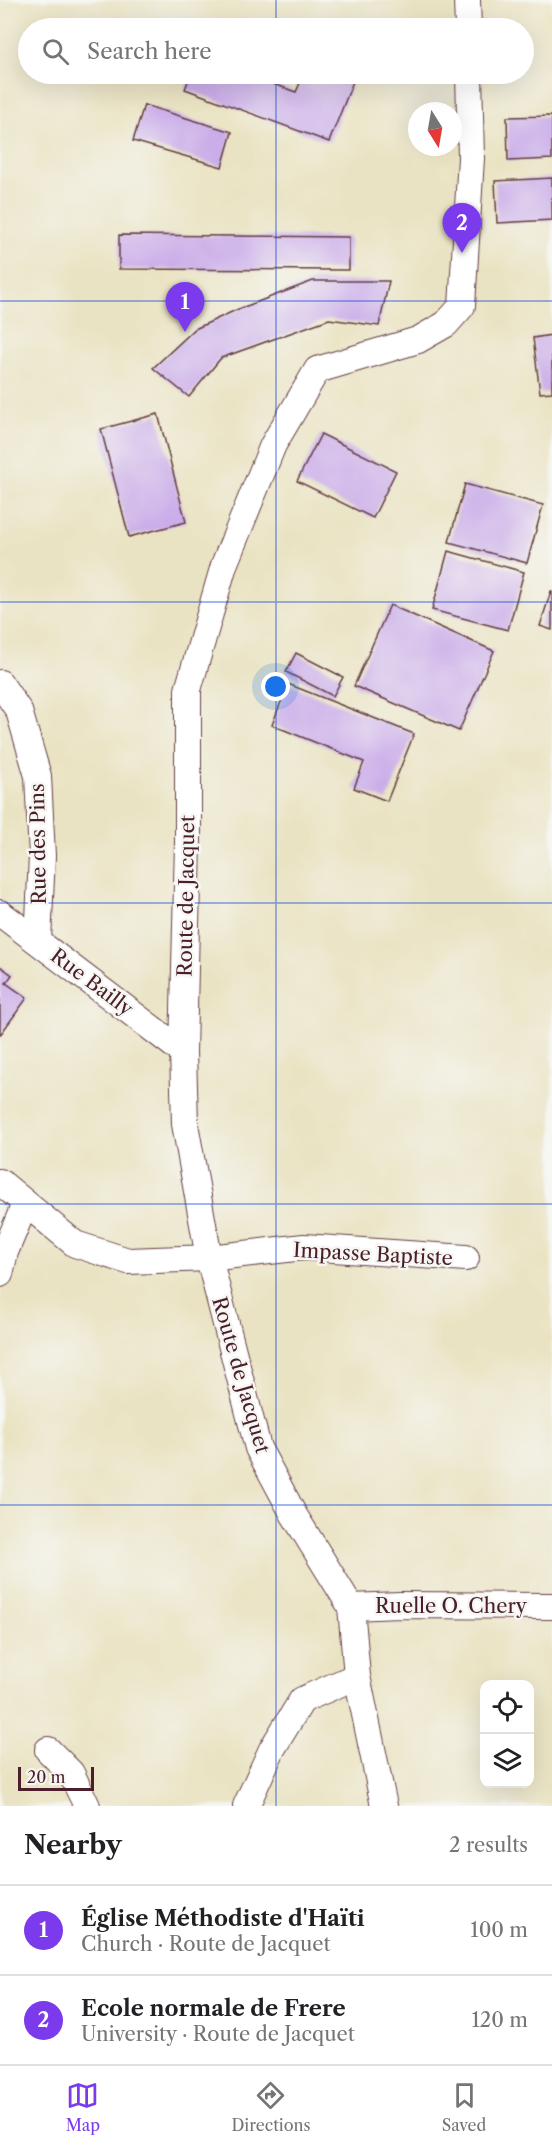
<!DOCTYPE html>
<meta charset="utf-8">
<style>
:root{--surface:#fff;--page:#f2f2f2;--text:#202124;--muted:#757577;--line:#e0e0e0;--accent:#7c3aed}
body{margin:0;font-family:"Libre Caslon Text",serif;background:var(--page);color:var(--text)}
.controls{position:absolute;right:18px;bottom:18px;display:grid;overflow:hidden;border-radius:12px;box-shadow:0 6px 24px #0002}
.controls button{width:54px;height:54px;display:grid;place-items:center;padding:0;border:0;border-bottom:2px solid var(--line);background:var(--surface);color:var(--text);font:30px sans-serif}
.compass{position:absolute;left:408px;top:102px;width:54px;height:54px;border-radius:50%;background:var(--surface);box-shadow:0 6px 24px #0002;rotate:169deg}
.scale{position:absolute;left:18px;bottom:15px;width:76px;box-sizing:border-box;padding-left:6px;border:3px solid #4a1f2b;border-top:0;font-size:16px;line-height:21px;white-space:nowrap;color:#4a1f2b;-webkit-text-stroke:4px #f6f6f2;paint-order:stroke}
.you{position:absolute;left:276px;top:687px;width:21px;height:21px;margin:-15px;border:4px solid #fff;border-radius:50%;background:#1a73e8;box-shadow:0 0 0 9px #1a73e833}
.badge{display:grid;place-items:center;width:39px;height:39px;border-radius:50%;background:var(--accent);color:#fff;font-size:20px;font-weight:700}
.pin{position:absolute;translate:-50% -50px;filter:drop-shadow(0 2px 3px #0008)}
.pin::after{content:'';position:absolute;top:32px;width:21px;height:18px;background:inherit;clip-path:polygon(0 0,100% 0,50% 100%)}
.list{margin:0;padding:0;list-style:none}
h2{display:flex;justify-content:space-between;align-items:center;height:78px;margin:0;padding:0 24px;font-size:26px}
h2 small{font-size:20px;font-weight:400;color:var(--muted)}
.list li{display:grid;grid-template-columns:39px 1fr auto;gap:18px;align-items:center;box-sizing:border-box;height:90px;padding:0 24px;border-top:2px solid var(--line)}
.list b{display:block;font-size:22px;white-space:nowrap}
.list p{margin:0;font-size:20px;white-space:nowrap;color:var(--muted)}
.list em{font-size:20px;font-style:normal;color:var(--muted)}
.icon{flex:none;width:33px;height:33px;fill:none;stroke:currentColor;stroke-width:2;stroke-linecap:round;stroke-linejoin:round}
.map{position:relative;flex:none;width:552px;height:1806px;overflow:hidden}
.search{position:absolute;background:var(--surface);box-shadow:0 6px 24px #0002;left:18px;right:18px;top:18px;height:66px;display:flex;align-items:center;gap:15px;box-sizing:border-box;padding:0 21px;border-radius:33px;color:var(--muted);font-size:22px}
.sheet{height:258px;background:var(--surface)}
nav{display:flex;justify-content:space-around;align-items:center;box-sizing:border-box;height:84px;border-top:2px solid var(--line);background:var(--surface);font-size:16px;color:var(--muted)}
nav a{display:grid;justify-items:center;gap:3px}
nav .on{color:var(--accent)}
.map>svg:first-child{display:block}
</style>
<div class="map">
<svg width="552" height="1806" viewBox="0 0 552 1806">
<rect width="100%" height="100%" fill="#f6f6f2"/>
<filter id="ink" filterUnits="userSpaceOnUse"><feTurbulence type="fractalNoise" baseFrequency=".0167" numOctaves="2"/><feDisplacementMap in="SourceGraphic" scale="12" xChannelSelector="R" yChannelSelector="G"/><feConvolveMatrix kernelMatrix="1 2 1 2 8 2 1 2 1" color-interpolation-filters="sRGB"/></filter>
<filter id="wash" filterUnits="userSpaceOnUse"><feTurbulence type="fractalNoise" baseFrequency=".008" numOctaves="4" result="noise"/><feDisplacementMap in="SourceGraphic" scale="24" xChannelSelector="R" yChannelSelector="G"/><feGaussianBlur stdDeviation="1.35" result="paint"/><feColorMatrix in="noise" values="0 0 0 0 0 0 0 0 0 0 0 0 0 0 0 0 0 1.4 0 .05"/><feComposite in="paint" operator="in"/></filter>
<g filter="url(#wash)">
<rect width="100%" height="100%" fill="#eae3c3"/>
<g id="blocks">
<path fill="#cbade9" d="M191,74H245L296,92L304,74H356L329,142L185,89Z
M144,105L232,132L222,167L133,141Z
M552,116V159L508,161L507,117Z
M552,178V220L497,223L495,181Z
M119,235L349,237V270L119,269Z
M313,281H389L379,326L329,319L221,358L189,397L153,368L195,329L236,310Z
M552,335V392L540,393L533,338Z
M158,414L186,522L129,537L101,429Z
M321,434L396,471L373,518L297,481Z
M465,484L543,505L527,563L449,542Z
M448,551L524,572L508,630L432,610Z
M551,591H552V630L540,626Z
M390,605L494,651L459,731L354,686Z
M296,653L343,677L333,696L286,672Z
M288,684L414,734L387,801L354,788L364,762L272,725Z
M0,966L12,975L6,983L27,998L0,1035Z"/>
</g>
</g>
<g filter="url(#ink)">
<use href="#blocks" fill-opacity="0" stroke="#623c42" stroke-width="1.5"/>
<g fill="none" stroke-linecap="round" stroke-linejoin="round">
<g stroke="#623c42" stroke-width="28">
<path id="minor" d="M467,0L468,28
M0,683L19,711L38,776L42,856L38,941
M0,913L183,1052
M0,1182L75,1244L128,1261L209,1258L304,1247L466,1258
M0,1274L5,1252L25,1204
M351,1607L400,1605L552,1606
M48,1750L71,1773L87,1806
M246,1806L272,1749L302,1700L357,1676
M384,1806L357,1676L351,1607L294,1515L258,1448L209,1258L185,1124L183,1052L188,842V690L224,565L273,445L317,370L418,340L446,324L462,306L471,158L469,74"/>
</g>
<use href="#minor" stroke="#fff" stroke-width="26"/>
</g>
</g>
<path fill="none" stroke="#1d4ed8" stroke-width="1.5" stroke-opacity="0.55" d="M276,0V28M276,74V1806M0,301H552M0,602H552M0,903H552M0,1204H552M0,1505H552"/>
<g text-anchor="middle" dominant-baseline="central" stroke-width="5" stroke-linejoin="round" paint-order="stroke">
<g font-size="20" fill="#4a1f2b" stroke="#f6f6f2">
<text transform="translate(38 844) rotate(-91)">Rue des Pins</text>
<text transform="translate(186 896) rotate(-89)">Route de Jacquet</text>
<text transform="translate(92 982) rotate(37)">Rue Bailly</text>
<text transform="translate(373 1254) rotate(3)">Impasse Baptiste</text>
<text transform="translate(241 1375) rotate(74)">Route de Jacquet</text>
<text x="451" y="1606">Ruelle O. Chery</text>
</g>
</g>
</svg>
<div class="controls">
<button><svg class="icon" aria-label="locate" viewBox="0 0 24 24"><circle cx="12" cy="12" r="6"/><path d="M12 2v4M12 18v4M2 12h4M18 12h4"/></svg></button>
<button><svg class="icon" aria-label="layers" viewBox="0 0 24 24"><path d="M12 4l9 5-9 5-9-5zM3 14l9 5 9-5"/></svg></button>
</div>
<svg class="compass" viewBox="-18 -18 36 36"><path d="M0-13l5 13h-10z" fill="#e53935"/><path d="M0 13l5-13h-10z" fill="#757577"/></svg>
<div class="scale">20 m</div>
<div class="you"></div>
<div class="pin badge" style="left:185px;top:332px">1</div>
<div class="pin badge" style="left:462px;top:253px">2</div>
<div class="search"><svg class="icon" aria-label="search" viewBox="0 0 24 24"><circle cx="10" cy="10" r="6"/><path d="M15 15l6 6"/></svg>Search here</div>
</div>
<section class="sheet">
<h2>Nearby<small>2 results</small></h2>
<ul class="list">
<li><span class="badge">1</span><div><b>Église Méthodiste d'Haïti</b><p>Church · Route de Jacquet</p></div><em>100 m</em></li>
<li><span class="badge">2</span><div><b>Ecole normale de Frere</b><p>University · Route de Jacquet</p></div><em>120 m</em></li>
</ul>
</section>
<nav>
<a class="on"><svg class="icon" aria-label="map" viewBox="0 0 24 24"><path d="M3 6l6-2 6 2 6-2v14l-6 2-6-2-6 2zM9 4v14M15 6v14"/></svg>Map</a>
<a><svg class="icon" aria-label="directions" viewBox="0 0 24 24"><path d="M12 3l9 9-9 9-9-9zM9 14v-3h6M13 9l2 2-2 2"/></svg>Directions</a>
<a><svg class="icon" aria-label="saved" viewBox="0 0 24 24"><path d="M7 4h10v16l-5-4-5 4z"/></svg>Saved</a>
</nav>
